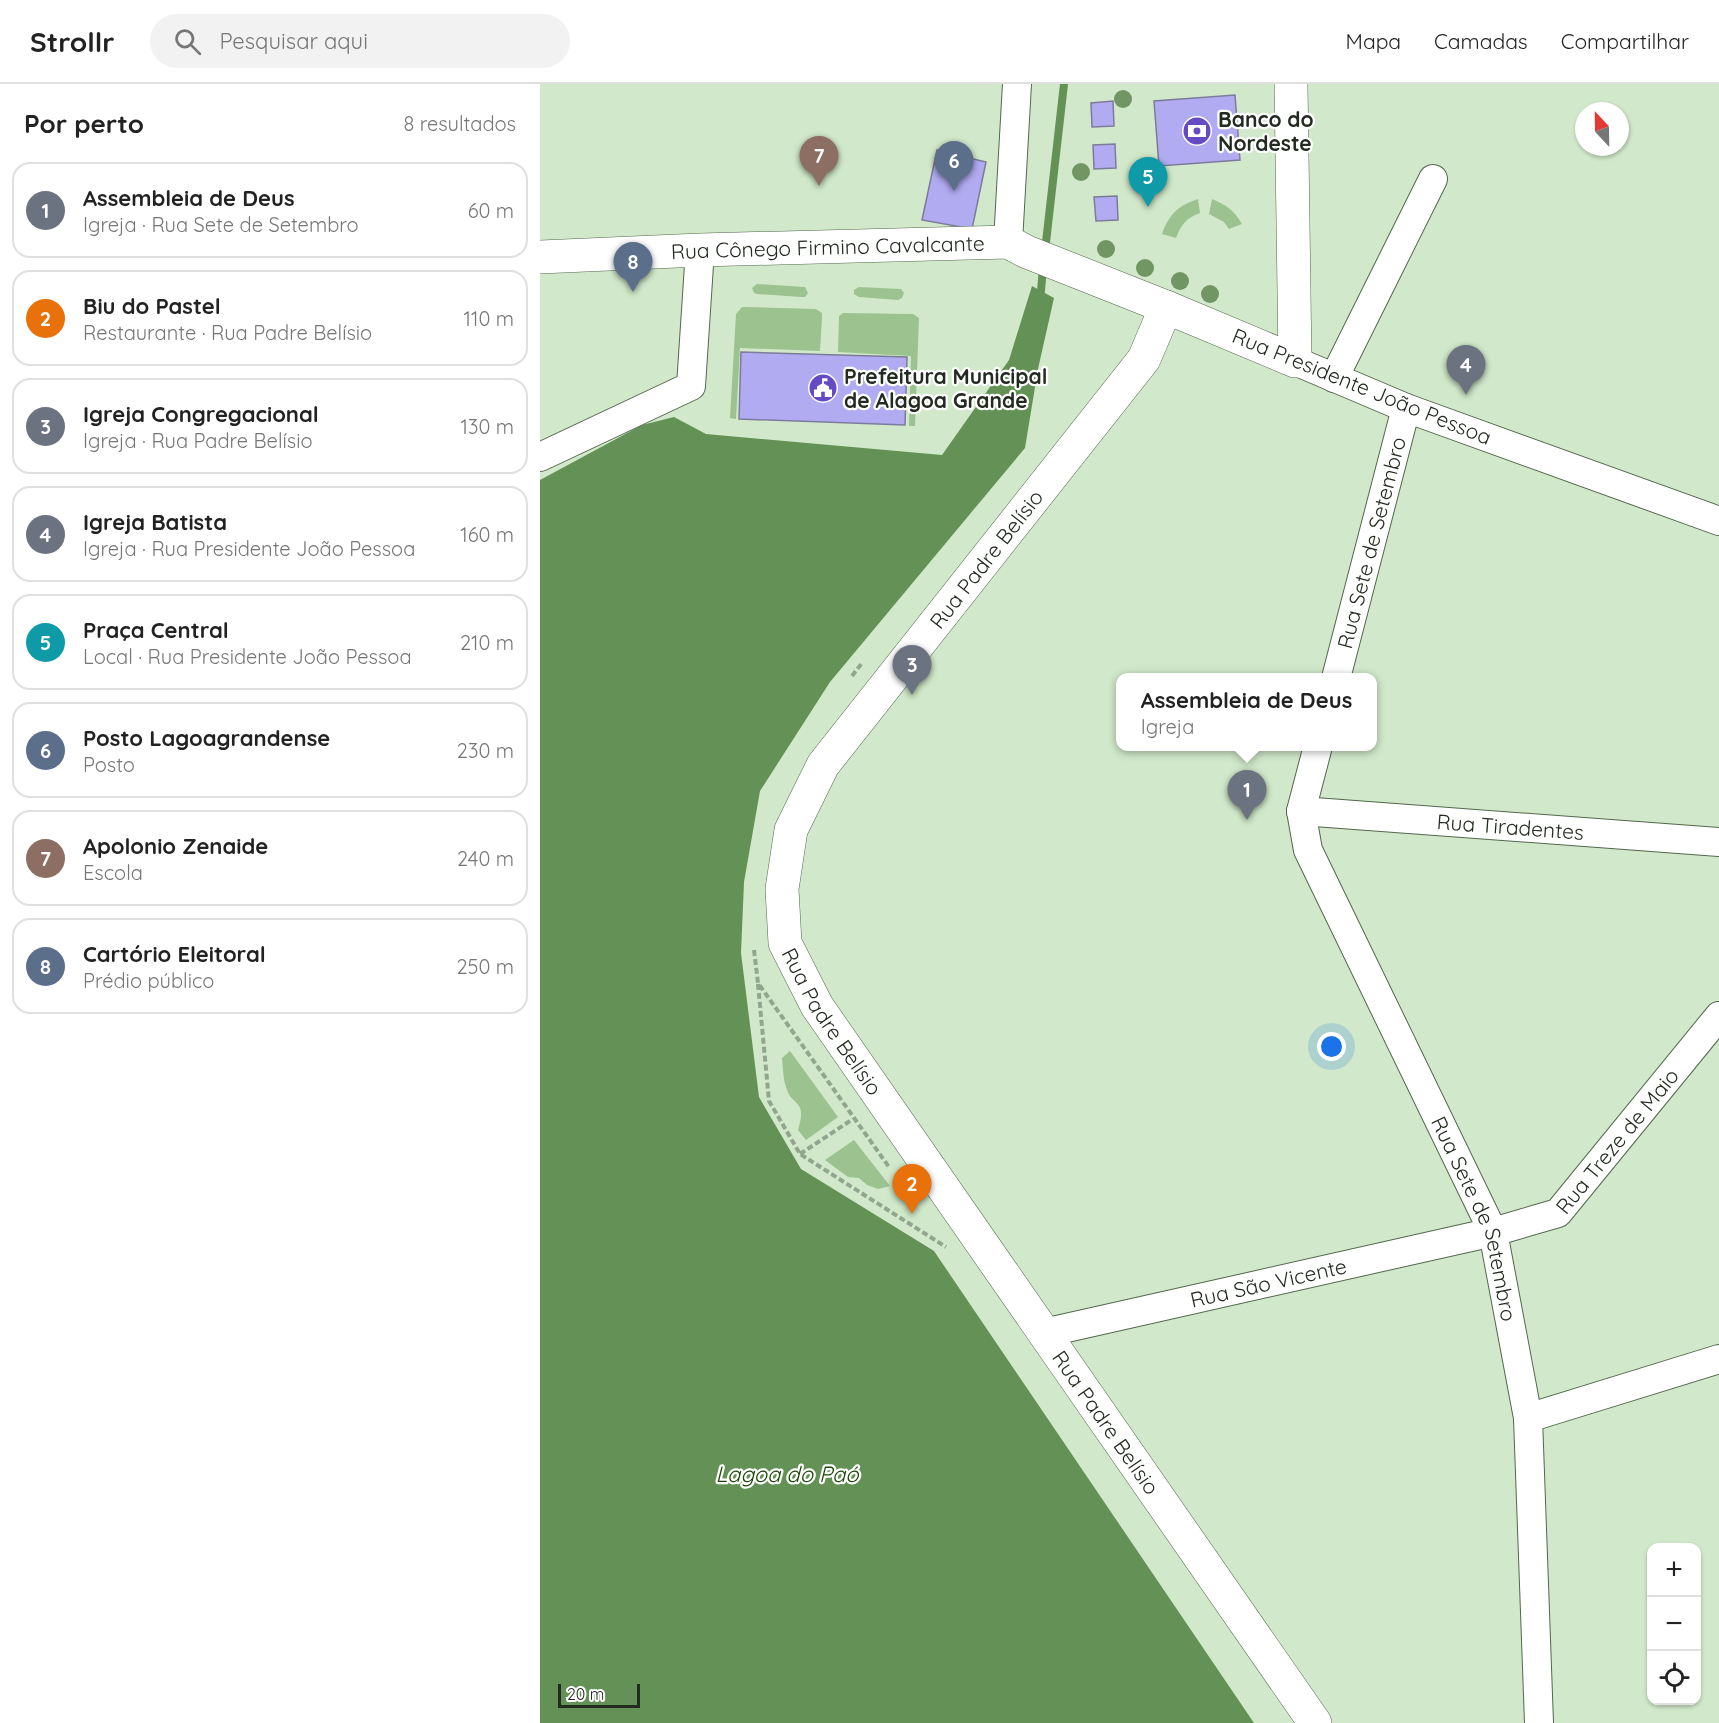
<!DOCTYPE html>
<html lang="pt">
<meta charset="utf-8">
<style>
:root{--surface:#fff;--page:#f2f2f2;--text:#222;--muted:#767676;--line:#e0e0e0;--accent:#db2777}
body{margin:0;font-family:Quicksand,sans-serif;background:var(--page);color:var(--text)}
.controls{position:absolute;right:18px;bottom:18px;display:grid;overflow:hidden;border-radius:12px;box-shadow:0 2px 4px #0004}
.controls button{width:54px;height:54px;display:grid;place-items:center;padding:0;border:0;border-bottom:2px solid var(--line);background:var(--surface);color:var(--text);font:30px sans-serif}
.compass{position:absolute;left:1035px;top:18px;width:54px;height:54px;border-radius:50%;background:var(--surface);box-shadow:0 2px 4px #0004;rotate:338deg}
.scale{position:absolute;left:18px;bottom:15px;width:82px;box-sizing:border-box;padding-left:6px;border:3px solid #232b20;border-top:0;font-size:16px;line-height:21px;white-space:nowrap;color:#232b20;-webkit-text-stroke:4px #fff;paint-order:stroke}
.you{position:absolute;left:792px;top:963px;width:21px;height:21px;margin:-15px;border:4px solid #fff;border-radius:50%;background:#1a73e8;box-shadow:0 0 0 9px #1a73e833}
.badge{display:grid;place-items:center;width:39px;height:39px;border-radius:50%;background:var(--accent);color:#fff;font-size:20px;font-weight:700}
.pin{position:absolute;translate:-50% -50px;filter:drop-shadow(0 2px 3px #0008)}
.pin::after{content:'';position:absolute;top:32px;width:21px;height:18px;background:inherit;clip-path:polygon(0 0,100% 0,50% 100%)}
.popup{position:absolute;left:576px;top:589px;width:261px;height:78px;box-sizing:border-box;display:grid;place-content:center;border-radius:12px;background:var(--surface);filter:drop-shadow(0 2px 4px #0005);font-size:20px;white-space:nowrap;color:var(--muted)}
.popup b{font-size:22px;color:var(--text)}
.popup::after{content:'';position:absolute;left:50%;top:100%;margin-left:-12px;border:12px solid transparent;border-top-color:var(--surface)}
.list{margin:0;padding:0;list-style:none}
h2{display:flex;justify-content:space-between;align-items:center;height:78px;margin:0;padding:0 24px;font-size:26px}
h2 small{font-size:20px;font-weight:400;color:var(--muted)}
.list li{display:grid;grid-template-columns:39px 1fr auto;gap:18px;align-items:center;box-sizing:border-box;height:96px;margin:0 12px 12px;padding:0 12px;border:2px solid var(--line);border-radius:18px}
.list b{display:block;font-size:22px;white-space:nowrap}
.list p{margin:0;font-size:20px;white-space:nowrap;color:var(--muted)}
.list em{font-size:20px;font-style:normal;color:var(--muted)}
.icon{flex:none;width:33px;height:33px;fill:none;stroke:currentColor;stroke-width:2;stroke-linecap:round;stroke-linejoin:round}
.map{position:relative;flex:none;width:1179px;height:1639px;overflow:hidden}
header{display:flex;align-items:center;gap:36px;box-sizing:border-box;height:84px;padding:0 30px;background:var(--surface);border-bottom:2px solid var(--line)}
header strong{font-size:28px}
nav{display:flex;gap:33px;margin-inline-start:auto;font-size:21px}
.search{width:420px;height:54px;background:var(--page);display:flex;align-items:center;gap:15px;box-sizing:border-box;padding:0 21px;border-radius:33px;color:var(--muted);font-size:22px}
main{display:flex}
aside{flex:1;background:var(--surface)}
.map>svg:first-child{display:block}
</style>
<header>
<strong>Strollr</strong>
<div class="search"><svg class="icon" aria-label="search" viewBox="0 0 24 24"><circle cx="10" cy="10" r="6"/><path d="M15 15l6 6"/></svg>Pesquisar aqui</div>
<nav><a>Mapa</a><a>Camadas</a><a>Compartilhar</a></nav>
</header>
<main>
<aside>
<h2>Por perto<small>8 resultados</small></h2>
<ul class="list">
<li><span class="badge" style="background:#6b7280">1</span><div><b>Assembleia de Deus</b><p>Igreja · Rua Sete de Setembro</p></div><em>60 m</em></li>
<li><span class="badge" style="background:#e8710a">2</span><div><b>Biu do Pastel</b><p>Restaurante · Rua Padre Belísio</p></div><em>110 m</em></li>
<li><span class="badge" style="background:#6b7280">3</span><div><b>Igreja Congregacional</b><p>Igreja · Rua Padre Belísio</p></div><em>130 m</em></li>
<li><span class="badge" style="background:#6b7280">4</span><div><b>Igreja Batista</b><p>Igreja · Rua Presidente João Pessoa</p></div><em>160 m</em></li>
<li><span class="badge" style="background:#0f9aa8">5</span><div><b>Praça Central</b><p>Local · Rua Presidente João Pessoa</p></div><em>210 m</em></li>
<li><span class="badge" style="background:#5c6f8a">6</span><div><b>Posto Lagoagrandense</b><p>Posto</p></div><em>230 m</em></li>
<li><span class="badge" style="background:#8d6e63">7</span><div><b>Apolonio Zenaide</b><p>Escola</p></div><em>240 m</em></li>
<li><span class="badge" style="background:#5c6f8a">8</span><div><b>Cartório Eleitoral</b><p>Prédio público</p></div><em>250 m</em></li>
</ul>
</aside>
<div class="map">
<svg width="1179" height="1639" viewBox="0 0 1179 1639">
<rect width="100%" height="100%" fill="#d1e9ca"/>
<path fill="#9bc28f" d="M658,115L660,129C646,134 641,141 636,154L622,150C629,130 639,121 658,115Z
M672,115C686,121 694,126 702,140L689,145L684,138L669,130Z
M217,200L265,203L268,209L265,213H261L217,210L214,209L212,204Z
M319,203L361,205L364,209L362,214L358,216L319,213L314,210V206Z
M202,223L276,225L282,229V234L280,267L200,264L196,335L190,334L196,230Z
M303,229L373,230L379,234L375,342H369L371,272L298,268L299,232Z
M250,967L298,1033L266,1056L258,1046C268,1014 251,1023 246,1003C243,994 243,983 242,974Z
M314,1056L350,1102L338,1105L327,1101L319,1094L308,1093L285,1076Z"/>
<path fill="#649155" d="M492,202L514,214L498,285L485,364L290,598L220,707L204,798L201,869L219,1013L261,1085L394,1167L714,1639H0V396L102,341L134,333L166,350L402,371L469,276Z"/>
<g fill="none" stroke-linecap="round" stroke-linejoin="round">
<path stroke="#649155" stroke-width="8" d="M505,167L524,0
M501,207L503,183"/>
</g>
<path fill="#b1abf2" stroke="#7d7b9b" stroke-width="1.5" d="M695,11L700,76L619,82L614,17Z
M573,17L574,42L552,43L551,19Z
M575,60L576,84L554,85L553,61Z
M397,66L446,78L432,145L382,136Z
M577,112L578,136L556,137L554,113Z
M201,268L367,273L365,341L199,335Z"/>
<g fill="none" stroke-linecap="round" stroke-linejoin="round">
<g stroke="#53674d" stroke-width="30">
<g id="minor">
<path d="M468,158L477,0"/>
<path d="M755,277L866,324L1179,437"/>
<path d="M794,294L893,95"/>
<path d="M0,373L151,302L160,166"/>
<path id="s1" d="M796,594L866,324"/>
<path id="s2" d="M778,662L761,727L768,766L953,1148L988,1334L999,1639"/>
<path id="s3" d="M761,727L1179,758"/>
<path id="s4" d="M504,1249L953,1148L1018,1129L1179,932"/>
<path d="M988,1334L1179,1275"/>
</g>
</g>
<g stroke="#53674d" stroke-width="34">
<path id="tertiary" d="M626,223L755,277L751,0"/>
</g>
<g stroke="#53674d" stroke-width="34">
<g id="primary">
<path id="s5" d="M0,173L160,166L468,158L487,168L626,223L604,275L283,681L251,746L242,805L245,859L277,922L775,1639"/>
</g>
</g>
<path stroke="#93a58e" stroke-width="4" stroke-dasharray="6 3" stroke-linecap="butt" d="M312,592L322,579
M214,866L218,899L349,1083
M218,900L229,1017L260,1070L406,1163
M260,1070L313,1035"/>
<use href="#minor" stroke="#fff" stroke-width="28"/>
<use href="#tertiary" stroke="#fff" stroke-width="33"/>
<use href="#primary" stroke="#fff" stroke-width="33"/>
</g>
<g fill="#729564">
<circle cx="583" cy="15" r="9"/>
<circle cx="541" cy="88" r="9"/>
<circle cx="566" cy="165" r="9"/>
<circle cx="605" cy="184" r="9"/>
<circle cx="640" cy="197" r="9"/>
<circle cx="670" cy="210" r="9"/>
</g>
<defs>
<g id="bank-disc" transform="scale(1.5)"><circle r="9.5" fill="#644ac3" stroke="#fff"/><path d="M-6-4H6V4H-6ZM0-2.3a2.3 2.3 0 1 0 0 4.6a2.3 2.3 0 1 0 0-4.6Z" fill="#fff"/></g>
<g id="civic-disc" transform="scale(1.5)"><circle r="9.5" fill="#644ac3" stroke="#fff"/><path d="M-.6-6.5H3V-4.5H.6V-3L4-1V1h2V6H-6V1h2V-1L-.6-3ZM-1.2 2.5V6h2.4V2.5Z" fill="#fff"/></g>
</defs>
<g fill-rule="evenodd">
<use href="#bank-disc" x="657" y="47"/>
<use href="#civic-disc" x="283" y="304"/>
</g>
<g text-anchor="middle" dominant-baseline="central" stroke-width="4.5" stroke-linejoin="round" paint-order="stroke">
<g font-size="21" font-weight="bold" fill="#232b20" stroke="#fff" text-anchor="start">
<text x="678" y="35">Banco do<tspan x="678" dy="24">Nordeste</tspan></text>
<text x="304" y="292">Prefeitura Municipal<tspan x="304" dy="24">de Alagoa Grande</tspan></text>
</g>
<g font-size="21" fill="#232b20" stroke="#fff">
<text stroke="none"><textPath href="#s5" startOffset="288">Rua Cônego Firmino Cavalcante</textPath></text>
<text transform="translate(822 302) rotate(22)">Rua Presidente João Pessoa</text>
<text stroke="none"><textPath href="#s1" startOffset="140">Rua Sete de Setembro</textPath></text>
<text transform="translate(446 475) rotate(-52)">Rua Padre Belísio</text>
<text stroke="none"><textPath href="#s3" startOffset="210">Rua Tiradentes</textPath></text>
<text stroke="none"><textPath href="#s5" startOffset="1491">Rua Padre Belísio</textPath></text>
<text stroke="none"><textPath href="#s4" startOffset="621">Rua Treze de Maio</textPath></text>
<text stroke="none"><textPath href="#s2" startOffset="513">Rua Sete de Setembro</textPath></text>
<text stroke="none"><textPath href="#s4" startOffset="230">Rua São Vicente</textPath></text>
<text stroke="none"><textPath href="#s5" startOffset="1977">Rua Padre Belísio</textPath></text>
</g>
<g font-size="22" font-style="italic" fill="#1b4806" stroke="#fff">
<text x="247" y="1390">Lagoa do Paó</text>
</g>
</g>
</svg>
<div class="controls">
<button>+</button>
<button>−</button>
<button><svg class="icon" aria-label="locate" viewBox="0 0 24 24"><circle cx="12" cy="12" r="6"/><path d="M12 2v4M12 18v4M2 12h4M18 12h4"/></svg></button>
</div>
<svg class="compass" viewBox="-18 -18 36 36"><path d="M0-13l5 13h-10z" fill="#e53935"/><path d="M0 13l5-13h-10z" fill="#767676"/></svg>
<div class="scale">20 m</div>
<div class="you"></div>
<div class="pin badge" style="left:707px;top:736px;background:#6b7280">1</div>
<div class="popup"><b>Assembleia de Deus</b>Igreja</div>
<div class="pin badge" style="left:372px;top:1130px;background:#e8710a">2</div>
<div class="pin badge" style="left:372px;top:611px;background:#6b7280">3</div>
<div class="pin badge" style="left:926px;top:311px;background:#6b7280">4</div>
<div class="pin badge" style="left:608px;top:123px;background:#0f9aa8">5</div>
<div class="pin badge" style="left:414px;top:107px;background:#5c6f8a">6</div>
<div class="pin badge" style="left:279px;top:102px;background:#8d6e63">7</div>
<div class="pin badge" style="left:93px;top:208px;background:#5c6f8a">8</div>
</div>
</main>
